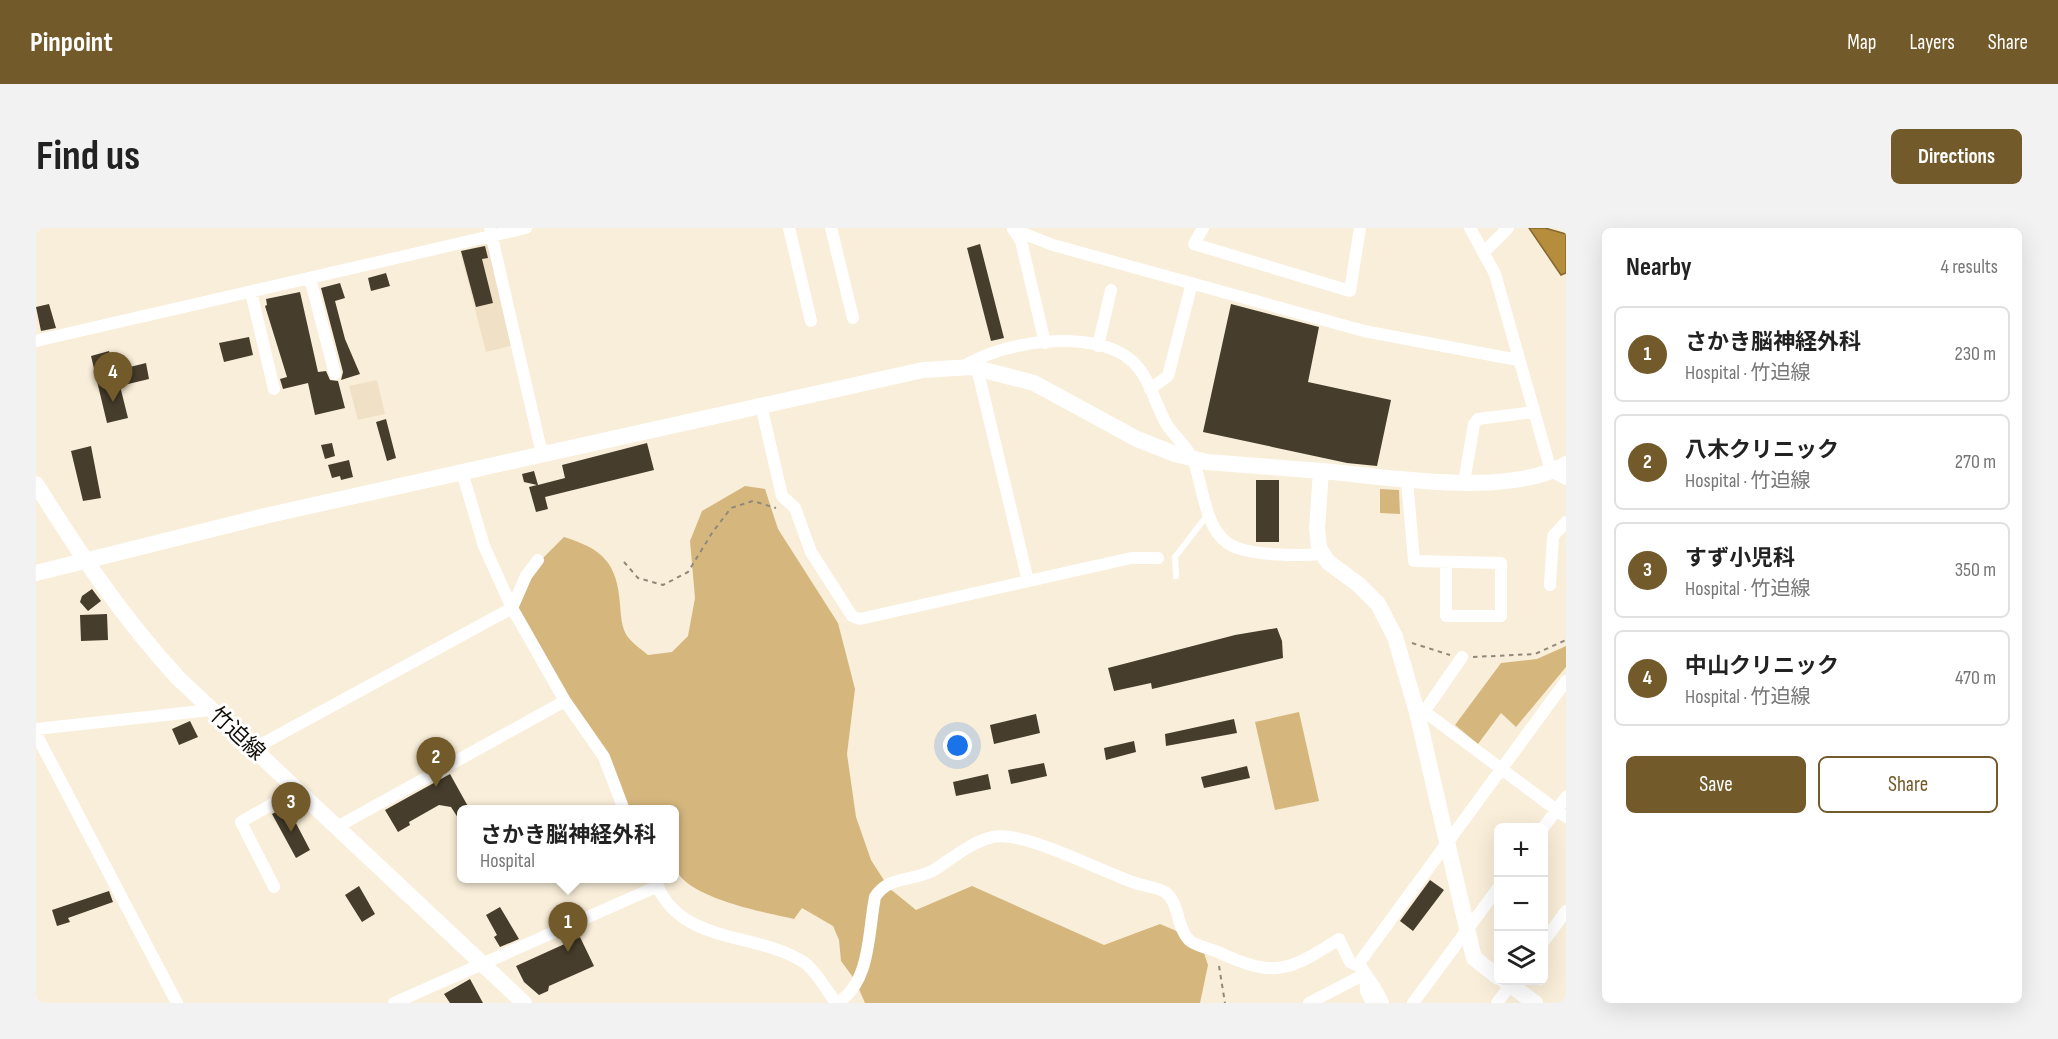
<!DOCTYPE html>
<meta charset="utf-8">
<style>
:root{--surface:#fff;--page:#f2f2f2;--text:#222;--muted:#767676;--line:#e0e0e0;--accent:#725a2a}
body{margin:0;font-family:"Sofia Sans Condensed","Noto Sans JP",sans-serif;background:var(--page);color:var(--text)}
.controls{position:absolute;right:18px;bottom:18px;display:grid;overflow:hidden;border-radius:9px;box-shadow:0 6px 24px #0002}
.controls button{width:54px;height:54px;display:grid;place-items:center;padding:0;border:0;border-bottom:2px solid var(--line);background:var(--surface);color:var(--text);font:30px sans-serif}
.you{position:absolute;left:922px;top:518px;width:21px;height:21px;margin:-15px;border:4px solid #fff;border-radius:50%;background:#1a73e8;box-shadow:0 0 0 9px #1a73e833}
.badge{display:grid;place-items:center;width:39px;height:39px;border-radius:50%;background:var(--accent);color:#fff;font-size:20px;font-weight:700}
.pin{position:absolute;translate:-50% -50px;filter:drop-shadow(0 2px 3px #0008)}
.pin::after{content:'';position:absolute;top:32px;width:21px;height:18px;background:inherit;clip-path:polygon(0 0,100% 0,50% 100%)}
.popup{position:absolute;left:421px;top:577px;width:222px;height:78px;box-sizing:border-box;display:grid;place-content:center;border-radius:9px;background:var(--surface);filter:drop-shadow(0 2px 4px #0005);font-size:20px;white-space:nowrap;color:var(--muted)}
.popup b{font-size:22px;color:var(--text)}
.popup::after{content:'';position:absolute;left:50%;top:100%;margin-left:-12px;border:12px solid transparent;border-top-color:var(--surface)}
.list{margin:0;padding:0;list-style:none}
h2{display:flex;justify-content:space-between;align-items:center;height:78px;margin:0;padding:0 24px;font-size:26px}
h2 small{font-size:20px;font-weight:400;color:var(--muted)}
.list li{display:grid;grid-template-columns:39px 1fr auto;gap:18px;align-items:center;box-sizing:border-box;height:96px;margin:0 12px 12px;padding:0 12px;border:2px solid var(--line);border-radius:9px}
.list b{display:block;font-size:22px;white-space:nowrap}
.list p{margin:0;font-size:20px;white-space:nowrap;color:var(--muted)}
.list em{font-size:20px;font-style:normal;color:var(--muted)}
.actions{display:flex;gap:12px;padding:18px 24px}
.actions a{flex:1;padding:14px 0;border:2px solid var(--accent);border-radius:9px;text-align:center;font-size:21px;color:var(--accent)}
.actions .main{background:var(--accent);color:#fff}
.icon{flex:none;width:33px;height:33px;fill:none;stroke:currentColor;stroke-width:2;stroke-linecap:round;stroke-linejoin:round}
.map{position:relative;flex:none;width:1530px;height:775px;overflow:hidden;border-radius:9px}
header{display:flex;align-items:center;gap:36px;box-sizing:border-box;height:84px;padding:0 30px;background:var(--accent);color:#fff}
header strong{font-size:28px}
nav{display:flex;gap:33px;margin-inline-start:auto;font-size:21px}
.intro{display:flex;align-items:center;justify-content:space-between;box-sizing:border-box;height:144px;padding:0 36px}
h1{margin:0;font-size:42px}
.button{padding:15px 27px;border-radius:9px;background:var(--accent);color:#fff;font-size:21px;font-weight:700}
main{display:flex;gap:36px;padding:0 36px}
aside{flex:1;background:var(--surface);border-radius:9px;box-shadow:0 6px 24px #0002}
.map>svg:first-child{display:block}
</style>
<header>
<strong>Pinpoint</strong>
<nav><a>Map</a><a>Layers</a><a>Share</a></nav>
</header>
<div class="intro"><h1>Find us</h1><a class="button">Directions</a></div>
<main>
<div class="map">
<svg width="1530" height="775" viewBox="0 0 1530 775">
<rect width="100%" height="100%" fill="#f9eed9"/>
<path fill="#f0e1c6" d="M453,16L478,117L450,124L424,23Z
M341,152L349,186L322,192L313,158Z"/>
<path fill="#d5b77e" d="M709,258L729,261L742,301L802,395L819,461L811,526L820,589L835,632L853,660L880,682L936,658L1068,717L1124,696L1164,713L1172,737L1164,775H829L819,752L805,733L803,712L797,698L766,680L758,691C731,685 645,669 639,638C635,621 639,599 638,582L592,581L484,391L482,375L506,331L528,309C567,321 581,335 584,376C585,387 585,398 591,408C596,415 605,421 612,427L636,424L652,408L659,370L654,313L666,283Z
M1344,261L1363,262L1364,286L1344,285Z
M1530,418V439L1480,499L1465,485L1442,516L1419,497L1465,435L1501,431Z
M1263,484L1283,573L1239,582L1219,494Z"/>
<path fill="#b58d3c" stroke="#84672c" stroke-width="1.5" d="M1493,0H1509L1530,6V45L1525,47Z"/>
<path fill="#463d2c" d="M944,16L968,110L955,113L931,20Z
M449,18L452,30L446,31L457,75L440,79L425,23Z
M350,45L354,58L335,63L332,50Z
M304,55L309,70L299,73L309,111L324,146L305,152L307,144L285,60Z
M264,64L282,144L290,143L294,152L302,153L309,180L279,187L272,155L247,161L244,151L251,149L229,78L231,77L230,71Z
M13,76L20,100L5,103L0,79Z
M1195,76L1283,99L1272,154L1355,172L1341,238L1311,235L1167,204Z
M213,109L217,127L188,134L183,115Z
M73,123L78,143L110,135L113,151L84,158L92,190L71,195L55,128Z
M350,191L360,230L351,233L340,194Z
M296,215L299,228L289,231L285,217Z
M611,215L618,242L509,269L512,281L500,284L493,259L501,257L488,254L486,246L498,243L502,257L529,250L526,237Z
M55,218L65,270L47,273L35,223Z
M313,232L317,249L305,252L304,248L296,250L292,237Z
M1220,252H1243V314H1220Z
M56,361L65,373L52,383L44,374L46,368Z
M71,386L72,412L45,413L44,387Z
M1241,400L1246,413L1247,430L1116,461L1115,455L1078,463L1072,440L1199,407Z
M1000,486L1004,505L958,516L954,497Z
M1198,491L1201,505L1130,518L1129,506Z
M154,493L162,509L143,517L136,501Z
M1098,513L1100,524L1070,532L1068,520Z
M1008,535L1011,548L975,556L972,542Z
M1211,538L1214,550L1168,560L1165,549Z
M414,546L434,582H426V596L415,579L403,577L373,594L374,597L362,604L349,582Z
M952,546L955,561L920,568L917,554Z
M251,578L274,622L260,630L236,586Z
M1394,652L1408,662L1377,703L1364,693Z
M323,658L339,686L326,694L309,667Z
M73,663L77,674L32,690L34,694L21,698L16,682Z
M464,679L483,711L464,719L458,709L461,707L450,687Z
M544,709L558,738L513,758L512,763L503,767L488,754L480,738Z
M434,751L447,775H414L408,766Z"/>
<g fill="none" stroke-linecap="round" stroke-linejoin="round">
<path stroke="#90887a" stroke-width="2" stroke-dasharray="4.5 4.5" stroke-linecap="butt" d="M588,334L602,350L627,357L652,344L676,305L695,280L717,273L740,280
M1376,415L1414,427
M1437,429L1499,426L1530,412
M1183,738L1189,775"/>
<path stroke="#fff" stroke-width="6" d="M1140,348L1139,329L1173,285"/>
<path stroke="#fff" stroke-width="12" d="M753,0L775,93
M795,0L817,90
M981,0V3L1017,17L1328,103L1482,132
M1167,0L1158,16L1314,63L1324,0
M1434,0L1459,46L1515,243L1530,251
M454,1L506,226
M977,1L985,13L1009,115
M1448,24L1472,0
M274,50L299,146
M215,64L238,161
M0,113L490,0
M1062,118L1075,62
M927,139C966,113 1058,99 1096,133C1114,149 1119,177 1131,197C1139,209 1153,220 1158,234C1167,259 1169,301 1193,316C1211,328 1265,328 1287,326
M941,140L992,353
M1114,161L1132,148L1156,55
M725,177L746,268L759,280L775,324L816,388L824,391L1095,330H1122
M426,244L448,318L476,380L529,473L568,529L588,582
M1371,252L1378,333L1465,335V388H1410V334
M1428,254L1438,196L1442,191L1498,184
M1514,357L1517,308L1530,294
M1381,484H1389L1530,589
M1388,484L1426,429
M0,501L175,482
M0,506L141,775
M217,521L476,380L490,348L502,332
M301,599L529,473
M1507,600L1530,569
M619,652C642,718 722,703 769,735C780,743 791,763 800,775
M238,659L205,594L261,562
M1508,713L1530,683
M358,775L622,658
M801,775C835,755 832,704 839,669C853,647 877,654 898,642C915,631 937,613 957,609C988,602 1066,644 1099,655C1108,658 1121,659 1129,664C1144,675 1140,699 1153,712C1159,718 1173,720 1182,724C1238,750 1252,744 1303,711L1314,734L1325,739
M1273,775L1329,746L1330,763L1336,775
M1347,775C1340,758 1331,750 1323,735L1530,453
M1377,775L1462,660
M1461,775L1478,752"/>
<path stroke="#fff" stroke-width="16" d="M1285,243L1281,300L1283,320L1292,334L1323,357L1342,376L1359,409L1381,484L1436,722L1438,730L1462,749
M0,256C43,325 87,390 142,450L488,775
M0,345L233,287L887,142L936,139L998,155L1101,211L1139,226L1171,234C1209,237 1248,240 1286,243C1351,249 1473,270 1530,236
M1468,752L1499,775"/>
</g>
<g text-anchor="middle" dominant-baseline="central" stroke-width="6" stroke-linejoin="round" paint-order="stroke">
<g font-size="22" fill="#110d07" stroke="#fff">
<text transform="translate(201 506) rotate(43)">竹迫線</text>
</g>
</g>
</svg>
<div class="controls">
<button>+</button>
<button>−</button>
<button><svg class="icon" aria-label="layers" viewBox="0 0 24 24"><path d="M12 4l9 5-9 5-9-5zM3 14l9 5 9-5"/></svg></button>
</div>
<div class="you"></div>
<div class="pin badge" style="left:532px;top:724px">1</div>
<div class="popup"><b>さかき脳神経外科</b>Hospital</div>
<div class="pin badge" style="left:400px;top:559px">2</div>
<div class="pin badge" style="left:255px;top:604px">3</div>
<div class="pin badge" style="left:77px;top:174px">4</div>
</div>
<aside>
<h2>Nearby<small>4 results</small></h2>
<ul class="list">
<li><span class="badge">1</span><div><b>さかき脳神経外科</b><p>Hospital · 竹迫線</p></div><em>230 m</em></li>
<li><span class="badge">2</span><div><b>八木クリニック</b><p>Hospital · 竹迫線</p></div><em>270 m</em></li>
<li><span class="badge">3</span><div><b>すず小児科</b><p>Hospital · 竹迫線</p></div><em>350 m</em></li>
<li><span class="badge">4</span><div><b>中山クリニック</b><p>Hospital · 竹迫線</p></div><em>470 m</em></li>
</ul>
<div class="actions"><a class="main">Save</a><a>Share</a></div>
</aside>
</main>
